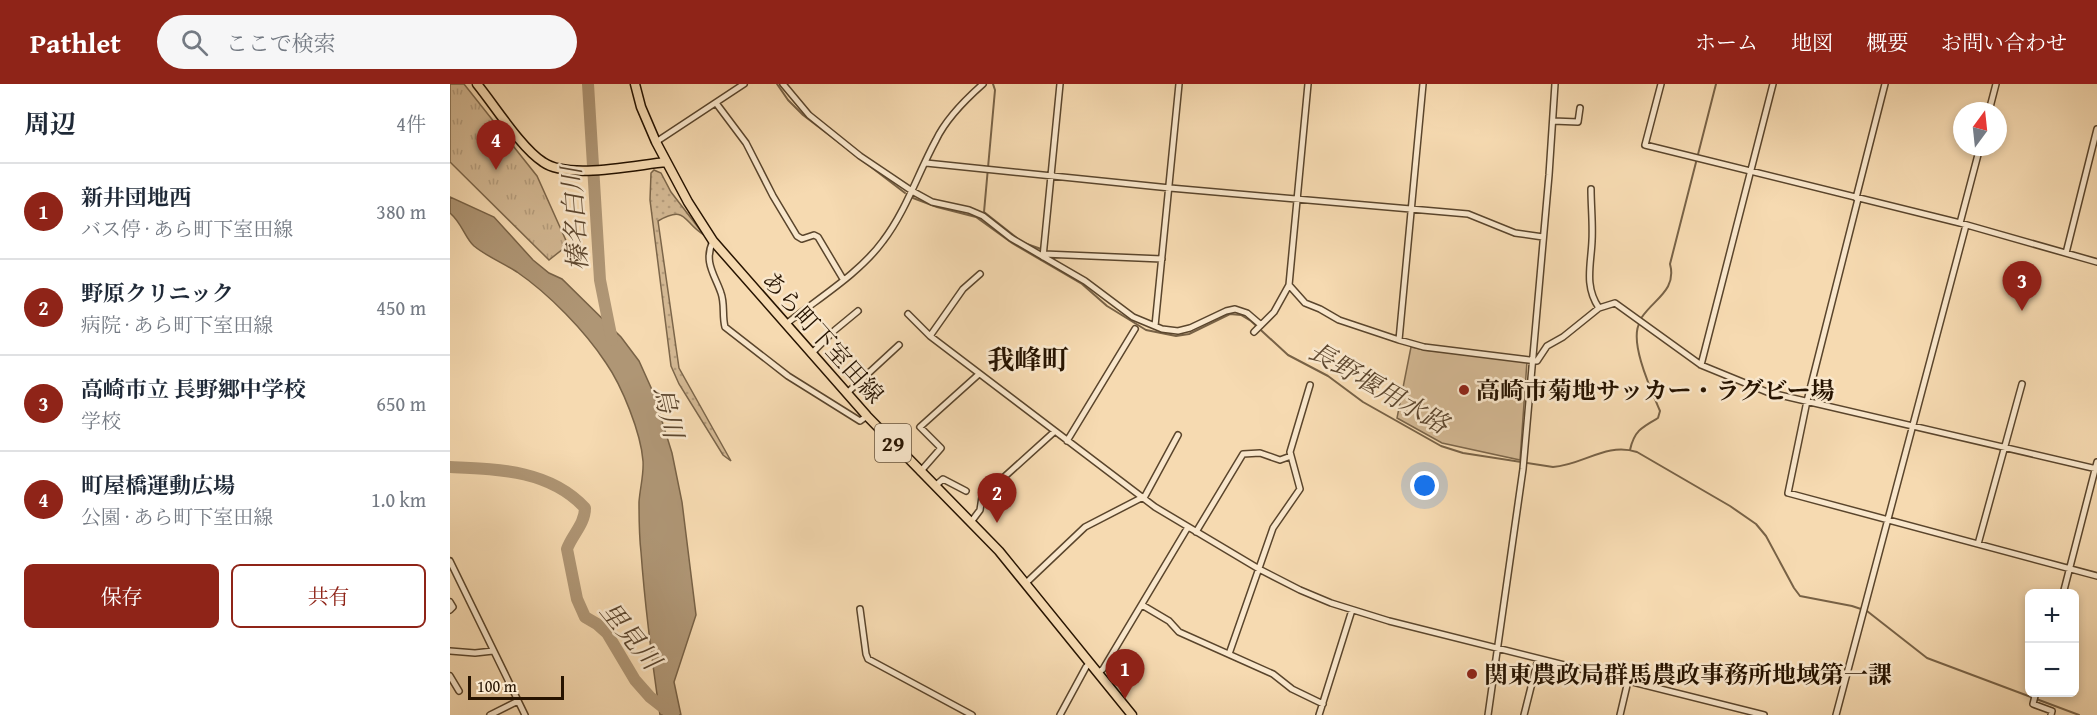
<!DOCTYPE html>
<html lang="ja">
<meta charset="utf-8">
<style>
:root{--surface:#fff;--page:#f6f6f7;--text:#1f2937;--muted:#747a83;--line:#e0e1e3;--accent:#8f2418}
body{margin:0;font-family:"Gentium Book Plus","Noto Serif JP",serif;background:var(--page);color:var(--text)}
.controls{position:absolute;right:18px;bottom:18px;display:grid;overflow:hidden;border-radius:9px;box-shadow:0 3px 9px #0003}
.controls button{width:54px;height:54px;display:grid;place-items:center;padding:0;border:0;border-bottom:2px solid var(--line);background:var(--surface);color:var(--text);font:30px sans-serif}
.compass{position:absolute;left:1503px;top:18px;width:54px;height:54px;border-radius:50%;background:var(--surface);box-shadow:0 3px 9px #0003;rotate:15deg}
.scale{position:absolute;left:18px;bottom:15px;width:96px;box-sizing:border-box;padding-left:6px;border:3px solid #261300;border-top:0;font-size:16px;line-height:21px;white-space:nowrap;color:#261300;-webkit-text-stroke:4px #f9e7cc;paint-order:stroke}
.you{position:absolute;left:975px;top:402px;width:21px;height:21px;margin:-15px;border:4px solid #fff;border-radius:50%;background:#1a73e8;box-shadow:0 0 0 9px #1a73e833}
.badge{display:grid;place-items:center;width:39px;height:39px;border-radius:50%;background:var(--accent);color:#fff;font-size:20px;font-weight:700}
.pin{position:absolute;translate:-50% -50px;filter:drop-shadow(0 2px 3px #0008)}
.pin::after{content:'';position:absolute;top:32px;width:21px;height:18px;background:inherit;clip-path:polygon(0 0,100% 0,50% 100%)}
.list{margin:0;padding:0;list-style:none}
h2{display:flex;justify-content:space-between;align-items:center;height:78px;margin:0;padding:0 24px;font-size:26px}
h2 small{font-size:20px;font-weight:400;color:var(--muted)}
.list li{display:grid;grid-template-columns:39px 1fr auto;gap:18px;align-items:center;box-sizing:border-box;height:96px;padding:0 24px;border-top:2px solid var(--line)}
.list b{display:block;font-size:22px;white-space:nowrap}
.list p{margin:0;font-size:20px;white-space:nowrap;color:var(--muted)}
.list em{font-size:20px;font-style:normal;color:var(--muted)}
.actions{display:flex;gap:12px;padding:18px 24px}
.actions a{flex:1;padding:14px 0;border:2px solid var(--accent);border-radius:9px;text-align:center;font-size:21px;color:var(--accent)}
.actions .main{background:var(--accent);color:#fff}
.icon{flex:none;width:33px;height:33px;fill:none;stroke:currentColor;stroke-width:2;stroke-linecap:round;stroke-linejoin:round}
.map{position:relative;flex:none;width:1647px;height:631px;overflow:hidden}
header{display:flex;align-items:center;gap:36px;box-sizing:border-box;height:84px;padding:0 30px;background:var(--accent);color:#fff}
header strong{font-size:28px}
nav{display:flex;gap:33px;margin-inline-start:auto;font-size:21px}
.search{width:420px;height:54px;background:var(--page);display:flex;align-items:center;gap:15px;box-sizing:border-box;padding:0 21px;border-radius:33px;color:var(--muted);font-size:22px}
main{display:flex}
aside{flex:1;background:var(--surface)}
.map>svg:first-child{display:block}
</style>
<header>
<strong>Pathlet</strong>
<div class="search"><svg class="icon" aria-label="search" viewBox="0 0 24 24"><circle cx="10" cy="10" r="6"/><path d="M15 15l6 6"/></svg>ここで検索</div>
<nav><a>ホーム</a><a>地図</a><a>概要</a><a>お問い合わせ</a></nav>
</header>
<main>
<aside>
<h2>周辺<small>4件</small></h2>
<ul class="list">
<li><span class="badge">1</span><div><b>新井団地西</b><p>バス停 · あら町下室田線</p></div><em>380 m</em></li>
<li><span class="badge">2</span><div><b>野原クリニック</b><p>病院 · あら町下室田線</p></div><em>450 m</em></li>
<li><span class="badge">3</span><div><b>高崎市立 長野郷中学校</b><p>学校</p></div><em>650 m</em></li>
<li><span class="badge">4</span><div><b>町屋橋運動広場</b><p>公園 · あら町下室田線</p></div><em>1.0 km</em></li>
</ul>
<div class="actions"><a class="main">保存</a><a>共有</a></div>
</aside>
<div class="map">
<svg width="1647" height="631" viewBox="0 0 1647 631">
<defs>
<pattern id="grass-dots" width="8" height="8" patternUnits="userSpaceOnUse" patternTransform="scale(1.5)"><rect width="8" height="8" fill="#d3b893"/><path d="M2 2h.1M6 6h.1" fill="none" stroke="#b59d7d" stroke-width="1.8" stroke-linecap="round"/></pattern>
<pattern id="park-tufts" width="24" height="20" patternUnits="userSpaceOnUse" patternTransform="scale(1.5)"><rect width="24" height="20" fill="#d3b893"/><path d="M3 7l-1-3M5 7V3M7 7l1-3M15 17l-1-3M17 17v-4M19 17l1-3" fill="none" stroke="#b59d7d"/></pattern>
</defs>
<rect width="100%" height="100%" fill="#f6dab1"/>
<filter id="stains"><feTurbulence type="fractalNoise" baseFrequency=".00333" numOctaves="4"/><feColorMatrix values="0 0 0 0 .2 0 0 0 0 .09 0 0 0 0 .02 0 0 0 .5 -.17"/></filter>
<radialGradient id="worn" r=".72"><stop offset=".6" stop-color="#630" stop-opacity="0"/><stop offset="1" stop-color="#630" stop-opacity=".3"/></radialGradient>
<path fill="url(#grass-dots)" stroke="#7c664a" stroke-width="1.5" d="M204,86L211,89L221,108L254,151C233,139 237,120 208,137L229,284L281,377L273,371L229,300L221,282L200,116L201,89Z"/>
<path fill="url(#park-tufts)" stroke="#7c664a" stroke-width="1.5" d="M0,0H14L87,92L118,161L99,176L0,78Z"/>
<path fill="#d3b893" stroke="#7c664a" stroke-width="1.5" d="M961,263L974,266L1077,277L1070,376L992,359L947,334Z"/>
<path fill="#af9675" stroke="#786246" stroke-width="1.5" d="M0,113L44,133L83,176L99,189L112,195L171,253L189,277L203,308L222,369L232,418L246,531L224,598L231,631H210C202,577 195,523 191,468C189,451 189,434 189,418C190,404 194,390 193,377C191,349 172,302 156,279C135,247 99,210 67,188C53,179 36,172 24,162C15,154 12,139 0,129Z"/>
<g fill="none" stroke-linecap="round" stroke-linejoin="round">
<path stroke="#786246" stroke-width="2" d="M327,0L338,16L353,31L455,109
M543,0L545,6L534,128L567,154
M463,114L487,123L526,133L562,159L632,200L657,222L696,246L726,252L739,250L780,230L791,231L801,237L838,271L878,292L913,318L991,362L1013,369L1103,383C1133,381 1156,358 1187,368L1280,422L1306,440L1316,452L1344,504L1350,512L1402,522L1417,527L1477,574L1629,631
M574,159L591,165
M1192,233C1204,215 1227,206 1220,180L1266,0
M1180,366C1184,347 1192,343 1208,334L1210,327C1202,308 1178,257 1190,238"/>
<path stroke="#af9675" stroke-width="12" d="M138,0L150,196L162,256
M0,383C48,385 100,386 135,424C135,440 122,451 117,465L127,515L135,533L147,540L157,549L185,596L200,613L223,631"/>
<g stroke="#5a452c" stroke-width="8">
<path id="minor" d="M333,0L359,31L410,72L462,107L482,118L519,126L533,132L561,154L635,197L683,233L712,245L728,247L740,244L776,227L785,225L797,229L811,241
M1211,0L1195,61L1510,139L1647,178
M266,19L296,59L323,112L347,152L352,155L364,151L368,153L393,195
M1539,27L1546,0
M1103,37L1128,38L1130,24
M206,58L294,0
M476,79L720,104L1018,130L1065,149L1093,153
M1141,105C1141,122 1143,140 1142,157C1141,181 1134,202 1149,224
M1406,114L1435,0
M1408,115L1357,317L1338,409L1647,492
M1510,139L1530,63
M263,157C253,178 265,191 271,209C275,220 272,232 275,243L338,292L410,337L417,332
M1616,169L1647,45
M594,170L712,175
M593,173L610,0
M839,201L855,219L870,225L889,236L949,256L974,263L1087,277L1097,262L1113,253L1149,224L1165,219L1251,281L1317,308L1647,385
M458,230L480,252L705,423L809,485L850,506L881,519L939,537L1314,631
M336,240C367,215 409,190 433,157C456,127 468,89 486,56C496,35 516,15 533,0
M705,242L729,0
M804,248L824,228L839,201L858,0
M480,252L513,205L530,190
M949,256L973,0
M361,270L385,246L408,227
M1251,281L1323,0
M397,309L449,261
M617,357L685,245
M470,388L491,364L470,343L529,290
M485,402L493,395L516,407
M521,438L530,426L532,413L604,348
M746,448L793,370L810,369L830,376L841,372
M1528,460L1572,300
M0,477L75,631
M576,499L635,443L695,412L728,351
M1613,510L1647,378
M0,518L3,523L0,526
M692,521L719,537L729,548L823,590L842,605L873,620
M410,525L416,570L418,575L522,631
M0,567L25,569L43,567
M779,570L823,444L850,405L840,368L860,301
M648,589L653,585L738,443
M0,592L9,607
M1586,608L1583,620L1602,627L1601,631
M40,631L68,617
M610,631L636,583L640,579
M869,631L902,526
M1038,631L1073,385L1099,91L1105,0
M1074,631L1088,575
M1170,631L1178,597
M1386,631L1516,141"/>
</g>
<g stroke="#261300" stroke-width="11">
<path id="primary" d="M27,0C45,22 71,64 93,78C118,96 185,81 216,78
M185,0L191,23L206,58L238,118L263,157L417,332L549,467L682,631"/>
</g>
<use href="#minor" stroke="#f9e7cc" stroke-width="5"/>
<use href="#primary" stroke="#f6dab1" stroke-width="8"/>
</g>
<g fill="#8f2418" stroke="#f9e7cc" stroke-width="2">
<circle cx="1014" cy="306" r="6"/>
<circle cx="1022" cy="590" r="6"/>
</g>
<g text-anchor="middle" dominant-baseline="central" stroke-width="5" stroke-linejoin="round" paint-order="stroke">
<rect fill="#f9e7cc" stroke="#65533d" stroke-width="1.5" x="425" y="340" width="36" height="38" rx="4.5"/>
<g font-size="22" font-weight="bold" fill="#261300">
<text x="443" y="359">29</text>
</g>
<g font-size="24" fill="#261300" stroke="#f9e7cc">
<text transform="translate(373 253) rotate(48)">あら町下室田線</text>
</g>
<g font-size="24" font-weight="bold" fill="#261300" stroke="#f9e7cc" text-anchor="start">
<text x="1026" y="306">高崎市菊地サッカー・ラグビー場</text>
<text x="1034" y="590">関東農政局群馬農政事務所地域第一課</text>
</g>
<g font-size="26" font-style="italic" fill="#5d472f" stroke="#f9e7cc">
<text transform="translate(124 135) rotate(-94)">榛名白川</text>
<text transform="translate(929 303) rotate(30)">長野堰用水路</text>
<text transform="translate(219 328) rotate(77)">烏川</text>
<text transform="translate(181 551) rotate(51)">里見川</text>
</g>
<g font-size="27" font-weight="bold" fill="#261300" stroke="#f9e7cc">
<text x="578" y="275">我峰町</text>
</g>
</g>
<rect width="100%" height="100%" filter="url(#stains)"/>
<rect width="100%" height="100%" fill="url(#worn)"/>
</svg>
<div class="controls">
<button>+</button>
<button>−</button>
</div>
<svg class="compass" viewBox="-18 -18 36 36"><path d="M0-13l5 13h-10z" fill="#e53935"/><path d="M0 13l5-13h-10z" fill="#747a83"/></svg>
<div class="scale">100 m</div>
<div class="you"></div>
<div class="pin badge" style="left:675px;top:615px">1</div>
<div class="pin badge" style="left:547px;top:439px">2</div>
<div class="pin badge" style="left:1572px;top:227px">3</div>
<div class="pin badge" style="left:46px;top:86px">4</div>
</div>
</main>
